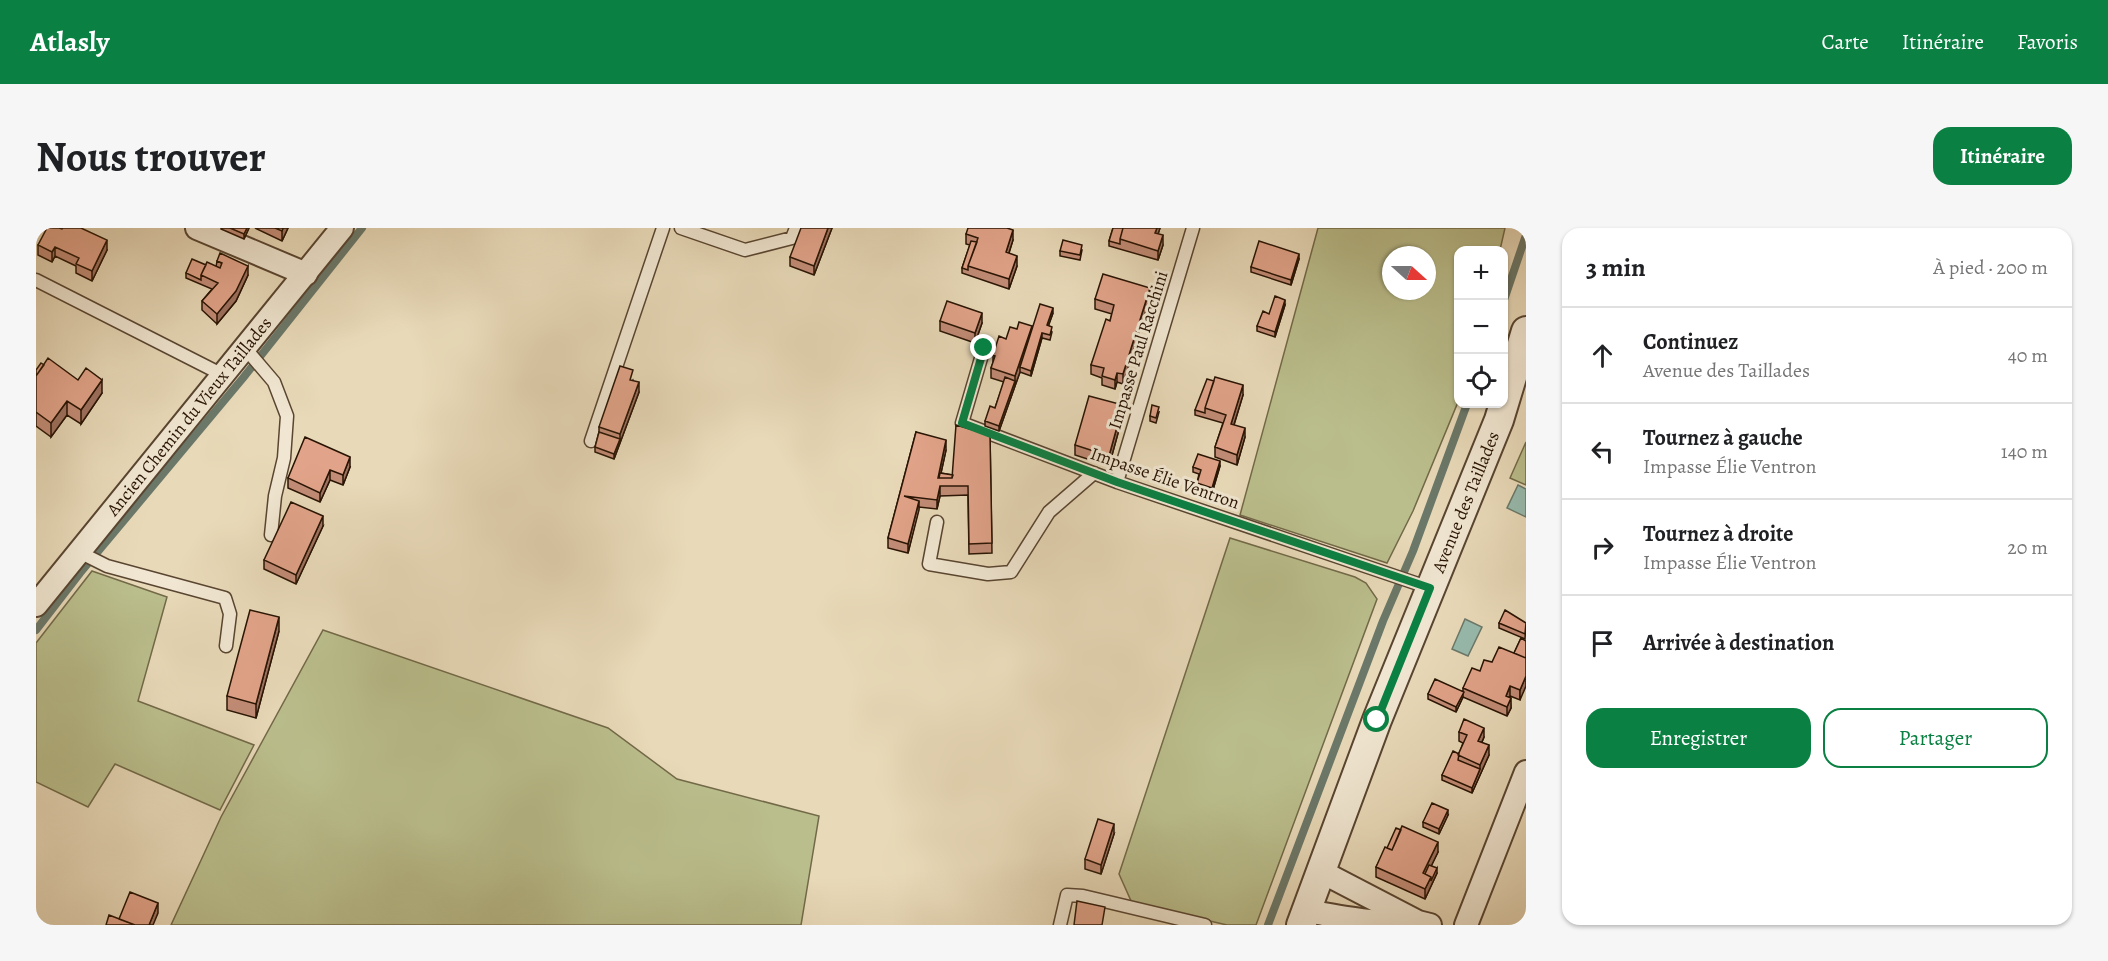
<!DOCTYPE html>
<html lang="fr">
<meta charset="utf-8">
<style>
:root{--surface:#fff;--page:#f6f6f6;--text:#202124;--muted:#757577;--line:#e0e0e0;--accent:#0b8043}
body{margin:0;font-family:Alegreya,serif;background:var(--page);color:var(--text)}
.controls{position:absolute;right:18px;top:18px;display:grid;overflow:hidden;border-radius:12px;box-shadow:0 2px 4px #0004}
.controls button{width:54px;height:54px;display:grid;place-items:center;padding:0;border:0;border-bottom:2px solid var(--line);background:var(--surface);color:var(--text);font:30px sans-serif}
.compass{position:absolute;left:1346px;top:18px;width:54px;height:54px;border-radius:50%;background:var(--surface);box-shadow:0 2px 4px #0004;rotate:111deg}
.stop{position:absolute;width:18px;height:18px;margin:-14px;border:4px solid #0b8043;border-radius:50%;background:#fff}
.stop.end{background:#0b8043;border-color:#fff;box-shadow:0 2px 6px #0008}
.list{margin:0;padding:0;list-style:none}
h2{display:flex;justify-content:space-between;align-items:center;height:78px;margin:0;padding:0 24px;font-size:26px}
h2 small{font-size:20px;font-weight:400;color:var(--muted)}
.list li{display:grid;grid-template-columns:39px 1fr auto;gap:18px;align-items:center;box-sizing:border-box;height:96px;padding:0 24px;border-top:2px solid var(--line)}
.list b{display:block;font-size:22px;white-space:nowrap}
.list p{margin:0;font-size:20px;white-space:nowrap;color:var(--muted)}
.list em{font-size:20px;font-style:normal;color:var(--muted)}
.actions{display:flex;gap:12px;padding:18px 24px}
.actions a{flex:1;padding:14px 0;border:2px solid var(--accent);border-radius:18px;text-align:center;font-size:21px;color:var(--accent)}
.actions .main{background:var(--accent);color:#fff}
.icon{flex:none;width:33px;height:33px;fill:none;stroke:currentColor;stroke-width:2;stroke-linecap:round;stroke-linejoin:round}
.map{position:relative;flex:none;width:1490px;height:697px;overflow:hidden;border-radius:18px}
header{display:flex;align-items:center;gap:36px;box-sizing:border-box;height:84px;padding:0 30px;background:var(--accent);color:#fff}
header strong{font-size:28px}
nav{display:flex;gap:33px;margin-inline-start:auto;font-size:21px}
.intro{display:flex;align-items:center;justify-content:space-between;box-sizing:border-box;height:144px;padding:0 36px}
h1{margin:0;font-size:42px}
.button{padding:15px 27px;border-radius:18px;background:var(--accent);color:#fff;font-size:21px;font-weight:700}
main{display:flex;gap:36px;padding:0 36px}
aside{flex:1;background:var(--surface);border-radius:18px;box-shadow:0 2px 4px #0004}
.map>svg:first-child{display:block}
</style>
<header>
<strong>Atlasly</strong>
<nav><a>Carte</a><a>Itinéraire</a><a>Favoris</a></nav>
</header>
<div class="intro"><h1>Nous trouver</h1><a class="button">Itinéraire</a></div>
<main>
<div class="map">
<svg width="1490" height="697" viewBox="0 0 1490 697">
<rect width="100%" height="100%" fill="#e8d9b8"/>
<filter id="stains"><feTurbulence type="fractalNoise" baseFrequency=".00333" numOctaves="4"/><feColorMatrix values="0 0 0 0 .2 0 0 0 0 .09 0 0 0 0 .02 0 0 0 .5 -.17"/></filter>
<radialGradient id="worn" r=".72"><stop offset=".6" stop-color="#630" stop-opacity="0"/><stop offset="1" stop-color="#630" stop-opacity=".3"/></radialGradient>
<path fill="#babe8c" stroke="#726948" stroke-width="1.5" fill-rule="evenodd" d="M1282,0H1469L1464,22H1422V174L1377,283L1351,335L1204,287ZM1355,27H1391V63H1355Z
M1490,214V257L1474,250Z
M1194,310L1319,349L1330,355L1341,371L1220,697H1191L1096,675L1083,646Z
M56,343L131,369L102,473L218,517L184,582L79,536L52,579L0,554V415Z
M287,402L572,500L641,551L783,588L765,697H135L185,589Z"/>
<path fill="#97baad" stroke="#6b7869" stroke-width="1.5" d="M1482,257L1490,261V289L1471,280Z
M1429,391L1446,399L1432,428L1416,421Z"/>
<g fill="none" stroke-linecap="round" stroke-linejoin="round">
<path stroke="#6b7869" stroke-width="8" d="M1468,72L1490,7
M0,402L44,345L207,150L326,0
M1232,697L1347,393L1377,323L1431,176"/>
<g stroke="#594531" stroke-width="15">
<path id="service" d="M645,0L709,22L756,10L760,0
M0,52L187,147
M209,120L238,154L251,188L248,230L239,268L235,307
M948,120L926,195L1081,254L1394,360
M555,213L627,0
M1081,254L1157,0
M901,294L893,336L952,346L975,344L1013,284L1058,245
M43,324L71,338L189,370L194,386L190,418
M1024,697L1031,667L1047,668L1169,697"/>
</g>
<g stroke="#594531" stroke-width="26">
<g id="minor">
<path d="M161,0L270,46"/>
<path id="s1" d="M0,377L306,0"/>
<path d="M1284,643L1382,694L1394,697"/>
<path d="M1270,683C1305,689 1344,697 1380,694"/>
<path d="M1430,697L1490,544"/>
</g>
</g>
<g stroke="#594531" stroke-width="32">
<g id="tertiary">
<path id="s2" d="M1265,697L1341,492L1463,192L1490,103"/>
</g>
</g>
<use href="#service" stroke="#f0e6d1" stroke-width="12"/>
<use href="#minor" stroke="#f0e6d1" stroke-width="22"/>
<use href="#tertiary" stroke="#f0e6d1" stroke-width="28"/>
</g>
<path fill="#c28c76" stroke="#291404" stroke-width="1.5" d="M185,0H213L208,11L185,1Z
M219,0H252L246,13Z
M796,0L778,47L754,38V29Z
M1077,0H1124L1122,6L1127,17L1122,32L1073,18V13Z
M930,6L977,12L973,25L981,38L973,61L926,45V40L934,17L930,16Z
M2,17L71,22L56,53L40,45V38L19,28L16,34L2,27Z
M1046,22L1044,32L1024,28V23Z
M1263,31L1255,57L1215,44V39Z
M181,33L212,47L200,73L181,96L166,82V73L176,61L150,50V45L170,37L180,39Z
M1114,70L1087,156L1081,154L1079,161L1066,157V150L1055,146V137L1074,93L1076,86L1059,81V71Z
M1249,77L1239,109L1221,103V98L1233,86Z
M1017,85L1012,98L1016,104L1014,112L1006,110L995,148L984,144L963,203L949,198V193L959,180L968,154L955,150V140L957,135V127L970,111L981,101L996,103Z
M904,93L946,95L939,115L904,103Z
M0,142L42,152L66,165L45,196L31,187L15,209L0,198Z
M597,152L603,164L578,231L559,224V219L563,204V199Z
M1207,167L1198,197L1209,209L1201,237L1179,229V219L1187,195L1159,187V182Z
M1123,184L1120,195L1114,193V188Z
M1087,187L1073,238L1039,227V217Z
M880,204L910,222L905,245L917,247L954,207L956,325L933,326L932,267L904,268L901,281L883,279L872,325L852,320V310Z
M1184,238L1176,265L1161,260V255L1163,246L1157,244V239Z
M314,239L307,257L294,252L284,274L252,260V250Z
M287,298L260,356L228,341V332Z
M1463,395H1490L1489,411L1463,400Z
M243,403L220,490L191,482V468Z
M1485,410L1484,472L1474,468L1475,480L1471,488L1427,469L1420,484L1392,471V466L1427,463V460L1444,443L1478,425Z
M1423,504L1448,509L1446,514L1453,527L1436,565L1406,552V547L1423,526L1427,515L1423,513Z
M1412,587L1403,606L1387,599V594Z
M1078,606L1065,646L1049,641V631Z
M1351,620L1402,624L1395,638L1401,645L1389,671L1340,649V639Z"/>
<path fill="#9e7260" stroke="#291404" stroke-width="1.5" d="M211,0H213L208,11V6Z
M247,0H252L246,13V3Z
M792,0H796L778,47V38Z
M1121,0H1124L1119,15V5Z
M977,2V12L970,34V24Z
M1127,7V17L1122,32V23Z
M71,12V22L56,53V43Z
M19,19V28L16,34V24Z
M1263,26V31L1255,57V52Z
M981,28V38L973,61V51Z
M212,38V47L200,73L181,96V86Z
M1114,60V70L1087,156V146Z
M1249,72V77L1239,109V104Z
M1017,80V85L1011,102V97Z
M946,85V95L939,115V105Z
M996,98V108L984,139V144L979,158V148Z
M1006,105V110L995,148V143Z
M1081,145V154L1079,161V152Z
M66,152V165L45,196V182Z
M979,153V158L963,203V198Z
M603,154V164L578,231V226L584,211V206Z
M1207,157V167L1195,206V196Z
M31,173V187L15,209V195Z
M1087,177V187L1073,238V228Z
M1209,200V209L1201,237V227Z
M910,212V222L903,254L902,250Z
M314,229V239L307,257V247Z
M1184,233V238L1176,265V260Z
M294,242V252L284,274V265Z
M904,258V268L901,281V272Z
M883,273V282L872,325V316Z
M287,288V298L260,356V347Z
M243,389V403L220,490V476Z
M1490,448V458L1484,472V462Z
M1474,458V468L1470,478V468Z
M1427,464V469L1420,484V479Z
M1475,470V480L1471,488V479Z
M1448,500V509L1442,523V513Z
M1453,517V527L1436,565V560L1444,541V537Z
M1412,582V587L1403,606V601Z
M1078,596V606L1065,646V637Z
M1402,614V624L1389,651L1387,645Z
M1401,640V645L1389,671V661L1395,649Z
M122,675V685L117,697H113Z"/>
<path fill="#e1a389" stroke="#291404" stroke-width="1.5" d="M11,0H23L26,1L27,0H45L71,12L56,43L40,36L43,30L19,19L16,24L2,17Z
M194,0H211L208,6Z
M239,0H247L246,3Z
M765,0H792L778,38L754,29Z
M932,0H971L977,2L970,24L981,28L973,51L932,38L942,10L930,6Z
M1077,0H1087L1084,11V16L1073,13Z
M1087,0H1121L1119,5L1127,7L1122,23L1084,11Z
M1027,12L1046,17L1044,27L1024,23Z
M935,13L941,14L932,38V42L926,40Z
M1223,13L1263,26L1255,52L1215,39Z
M184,25L212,38L200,63L181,86L166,73L182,55L165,47L171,34L184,40L186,35L181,33Z
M156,31L170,37L165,47V52L150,45Z
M1067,46L1114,60L1087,146L1081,145L1079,152L1066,148L1068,140L1055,137L1070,91L1074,93L1078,77L1059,71Z
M1239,68L1249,72L1239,104L1221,98L1227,83L1233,86Z
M911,73L946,85L939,105L904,93Z
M1004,76L1017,80L1011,97L1016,99L1014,107L1006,105L995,143L984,139Z
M983,94L996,98L979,148L955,140L959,128L957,127L963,108L970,111L974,99L981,101Z
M12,130L42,152L50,140L66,152L45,182L31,173L15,195L0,184V148Z
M5,135L8,137L0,148V142Z
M584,138L597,142L594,152L603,154L584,206L563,199Z
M969,149L979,153L963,198L949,193L954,178L959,180Z
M1179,149L1207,157L1195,196L1209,200L1201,227L1179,219L1190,187L1169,180Z
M1171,151L1178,153L1169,180V185L1159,182Z
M1053,168L1087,177L1073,228L1039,217Z
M1116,177L1123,179L1120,190L1114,188Z
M920,197L954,207L956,315L933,316L932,258H904L901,272L868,268L883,273L872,316L852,310L880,204L910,212L902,250H916Z
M563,204L584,211L578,226L559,219Z
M269,209L314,229L307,247L294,242L284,265L252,250Z
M1162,226L1184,233L1176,260L1161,255L1165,242L1157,239Z
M904,245L917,247L916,250H903Z
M255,274L287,288L260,347L228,332Z
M214,382L243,389L220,476L191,468Z
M1469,382L1490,395L1489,406L1463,395Z
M1485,410L1490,413V430L1478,425Z
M1463,419L1490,430V448L1484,462L1474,458L1470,468L1475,470L1471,479L1427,460L1436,440L1444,443L1448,432L1456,434Z
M1399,451L1428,464L1420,479L1392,466Z
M1428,491L1448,500L1442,513L1453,517L1444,537L1422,527L1431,507L1423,504Z
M1417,523L1423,526L1422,532L1444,541L1436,560L1406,547Z
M1396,575L1412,582L1403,601L1387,594Z
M1062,591L1078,596L1065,637L1049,631Z
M1366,598L1402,614L1387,645L1395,649L1389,661L1340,639L1349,619L1356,622Z
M1360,600L1365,602L1356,622L1351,620Z
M1393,637L1401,640L1395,653V649L1389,646Z
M94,664L122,675L113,697H99L83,691Z
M1041,673L1069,679L1066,697H1038Z
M73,687L99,697H70Z"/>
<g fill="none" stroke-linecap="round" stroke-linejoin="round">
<path stroke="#0b8043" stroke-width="8" d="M948,120L926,195L1081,254L1394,360L1341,492"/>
</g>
<g text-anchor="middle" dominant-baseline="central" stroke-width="6" stroke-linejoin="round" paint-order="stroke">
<g font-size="18" fill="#291404" stroke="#f0e6d1">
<text transform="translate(1102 122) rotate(-73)">Impasse Paul Racchini</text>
<text stroke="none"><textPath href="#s1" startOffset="243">Ancien Chemin du Vieux Taillades</textPath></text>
<text transform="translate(1129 250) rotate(19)">Impasse Élie Ventron</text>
<text stroke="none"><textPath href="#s2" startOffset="454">Avenue des Taillades</textPath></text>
</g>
</g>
<rect width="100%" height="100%" filter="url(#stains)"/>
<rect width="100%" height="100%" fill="url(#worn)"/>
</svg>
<div class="controls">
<button>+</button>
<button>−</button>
<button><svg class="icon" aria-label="locate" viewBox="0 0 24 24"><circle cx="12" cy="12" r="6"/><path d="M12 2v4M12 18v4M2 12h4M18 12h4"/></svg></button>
</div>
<svg class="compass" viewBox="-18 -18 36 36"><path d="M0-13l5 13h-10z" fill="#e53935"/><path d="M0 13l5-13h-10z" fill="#757577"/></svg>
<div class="stop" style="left:1341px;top:492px"></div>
<div class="stop end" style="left:948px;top:120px"></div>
</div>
<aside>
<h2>3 min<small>À pied · 200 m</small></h2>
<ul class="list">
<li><svg class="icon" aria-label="ahead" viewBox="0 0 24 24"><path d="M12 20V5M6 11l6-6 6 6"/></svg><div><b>Continuez</b><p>Avenue des Taillades</p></div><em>40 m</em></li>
<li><svg class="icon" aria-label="left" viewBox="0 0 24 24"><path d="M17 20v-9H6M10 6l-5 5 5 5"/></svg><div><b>Tournez à gauche</b><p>Impasse Élie Ventron</p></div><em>140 m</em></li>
<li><svg class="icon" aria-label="right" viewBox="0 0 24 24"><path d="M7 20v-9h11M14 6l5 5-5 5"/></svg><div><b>Tournez à droite</b><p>Impasse Élie Ventron</p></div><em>20 m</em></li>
<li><svg class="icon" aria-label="arrive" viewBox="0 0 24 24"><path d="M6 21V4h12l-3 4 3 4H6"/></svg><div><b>Arrivée à destination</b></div></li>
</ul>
<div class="actions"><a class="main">Enregistrer</a><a>Partager</a></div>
</aside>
</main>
